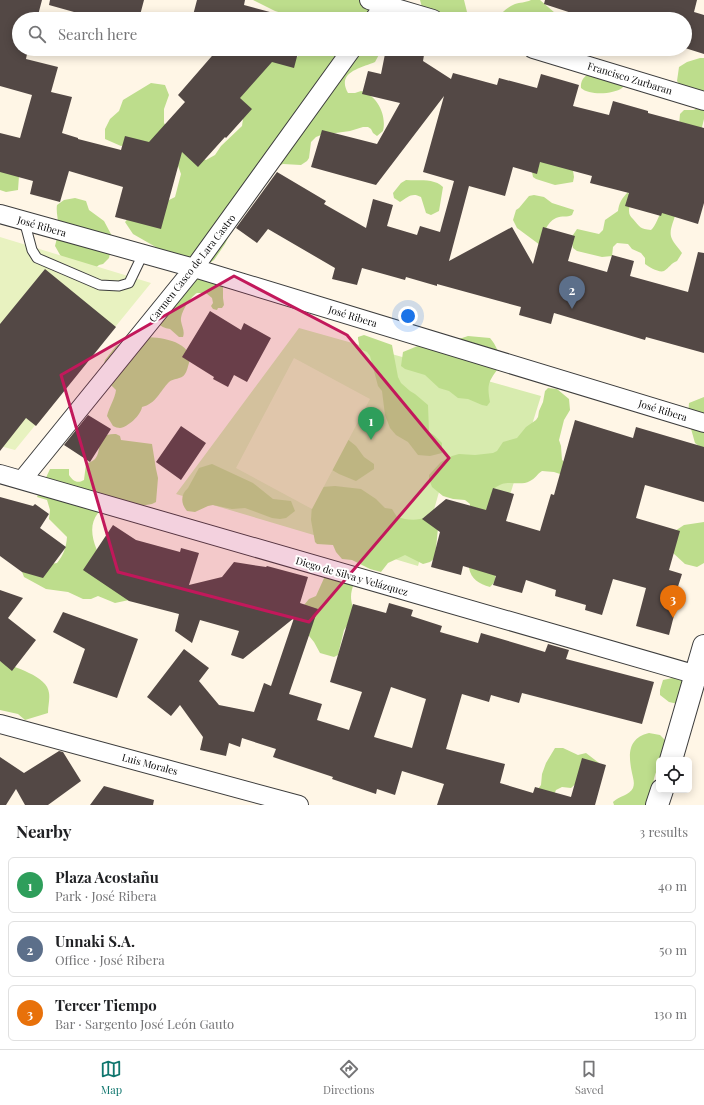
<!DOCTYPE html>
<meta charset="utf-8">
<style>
:root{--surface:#fff;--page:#f2f2f2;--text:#202124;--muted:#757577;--line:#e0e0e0;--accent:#0f766e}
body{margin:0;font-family:"Playfair Display",serif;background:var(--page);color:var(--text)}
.controls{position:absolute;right:12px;bottom:12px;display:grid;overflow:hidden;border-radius:6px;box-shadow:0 2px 10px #0003}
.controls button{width:36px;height:36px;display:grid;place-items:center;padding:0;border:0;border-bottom:1px solid var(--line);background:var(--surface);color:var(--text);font:20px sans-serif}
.you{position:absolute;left:408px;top:316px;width:14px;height:14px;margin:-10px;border:3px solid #fff;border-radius:50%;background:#1a73e8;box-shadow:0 0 0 6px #1a73e833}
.badge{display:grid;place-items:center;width:26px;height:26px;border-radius:50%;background:var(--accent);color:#fff;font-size:13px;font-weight:700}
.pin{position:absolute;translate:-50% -33px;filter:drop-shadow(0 1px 2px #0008)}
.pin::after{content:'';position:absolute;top:21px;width:14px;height:12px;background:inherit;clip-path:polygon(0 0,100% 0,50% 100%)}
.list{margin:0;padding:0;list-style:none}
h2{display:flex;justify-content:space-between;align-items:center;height:52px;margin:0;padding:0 16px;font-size:17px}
h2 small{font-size:13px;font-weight:400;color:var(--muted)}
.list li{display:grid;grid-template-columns:26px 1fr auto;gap:12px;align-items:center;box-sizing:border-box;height:56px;margin:0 8px 8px;padding:0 8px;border:1px solid var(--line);border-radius:6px}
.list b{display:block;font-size:15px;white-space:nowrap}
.list p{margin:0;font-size:13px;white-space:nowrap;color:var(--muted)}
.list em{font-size:13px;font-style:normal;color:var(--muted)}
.icon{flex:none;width:22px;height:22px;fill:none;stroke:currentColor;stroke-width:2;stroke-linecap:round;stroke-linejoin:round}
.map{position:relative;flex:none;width:704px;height:805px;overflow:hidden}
.search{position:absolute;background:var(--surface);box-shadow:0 2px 10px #0003;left:12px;right:12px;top:12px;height:44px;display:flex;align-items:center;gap:10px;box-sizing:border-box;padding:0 14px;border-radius:22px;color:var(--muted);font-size:15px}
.sheet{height:244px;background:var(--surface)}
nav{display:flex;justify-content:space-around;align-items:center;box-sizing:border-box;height:56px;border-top:1px solid var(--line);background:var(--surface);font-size:11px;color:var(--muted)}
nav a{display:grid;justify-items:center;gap:2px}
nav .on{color:var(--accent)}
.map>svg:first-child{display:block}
</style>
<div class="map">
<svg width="704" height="805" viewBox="0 0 704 805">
<rect width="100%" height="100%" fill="#fff6e6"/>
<path fill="#d7ebae" d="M299,328L541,396L509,498L441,485L418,566L176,494Z"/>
<path fill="#bddd8c" d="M253,0H377V19H301L275,11Z
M420,0H464L468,16L466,19H438L422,7Z
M531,0H540L562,19H496C501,14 507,7 515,4C520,2 525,3 531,0Z
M306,49H382L375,62C361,68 336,72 348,93H355L361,91C377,95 387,115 383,131L377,136L373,133L371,129L368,127H363L350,131L321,135L316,137L311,142L309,158L307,161L301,165L283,164L267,171L231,217L229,236L225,244L214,260L207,265L161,250L133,234L125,222L133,213L165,202L175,197L181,174L177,163L132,143L121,146L105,139V129L110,119L119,111L123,100L151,83L165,85L169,95L164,109V123L178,143L195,156L206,160L215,155L221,146L242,126L245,105L244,102L229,92L264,59C281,60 294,64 306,49Z
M700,58H704V119L701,131L679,125L680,114L684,110H694L697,108L677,81L679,67L687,62Z
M594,70L630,78C628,81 625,85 622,88C614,94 590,96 581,88C580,79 586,75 594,70Z
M0,159L19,176L18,190L6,192L0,190Z
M546,161L572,164L574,177L573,182L555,185L536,179L533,177L532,172L536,163Z
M406,180C419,181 434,178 443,187L439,211L431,215L426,213L421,197C412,192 408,197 400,202L394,198L393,193L401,183Z
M628,192C632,201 629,203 629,211C629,215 631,217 633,219C640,227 640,229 651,230C656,226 658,216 663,209L675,215C674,222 668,231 672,239C674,244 679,248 682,253L677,261C671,263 669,268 664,271C659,273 649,267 645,264V258L641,253L632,249L628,244L617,243L613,247L612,256L602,257L577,251L573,248L571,238L577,229L599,234L603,230L605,220L618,211C619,203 622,198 628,192Z
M534,195L544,197L552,203L574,210L572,215C567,218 562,215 556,218C546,222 543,236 540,245L517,228L513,220L516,210L519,208L529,196Z
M75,198L86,201L89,210L104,221L112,236L113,240L109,258L103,264L99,265L93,270L63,260L55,246C57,239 58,232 58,224C58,217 56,212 57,205L64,200Z
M176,276L218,279L223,287V298L224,305L222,308H218L217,310L213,309L211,306L213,303L212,298L206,293H197C190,297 180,313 181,321C182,327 185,331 183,337H179L170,329C159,328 155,320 149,311L153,303L166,299Z
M364,335L392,345L398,377L401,383L410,391L415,394L428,405L429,432L435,436L442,443V453L430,456L418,455L408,442L396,435L390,428L385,415L382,391L378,386L370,356L367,352L360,349L358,339V337Z
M468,336L490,338C496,345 500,354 501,364C490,381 486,381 490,402L487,406L482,405L468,399L458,398L449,391L439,388L425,375L405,369L401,366L403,352L425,343L451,344L459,339Z
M144,337C159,337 194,341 189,363C188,366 187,371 185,374C181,380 173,378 169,382C160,391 156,404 142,407C141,415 128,427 120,428C118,428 115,427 113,426L107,416C109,407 115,399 116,390L106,380L103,368L105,360L116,346L125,342Z
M548,388L557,389L569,399L570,410L564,420L559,440L561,446L562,460L571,467L560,474L554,472L542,471C537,474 535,479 530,481C521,486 511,481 502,484C499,485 496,487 493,489L494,567C496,575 497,581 490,587C479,584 471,579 469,568L470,504L465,500L453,499L443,496L432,487L429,479V475L441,462L452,456L459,454L475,455L493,453L497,451L503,442L517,438L526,427L536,420L538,417L539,411L543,402L545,391Z
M704,397V450L695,443L688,418L689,403Z
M116,434L120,436L121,440L152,444L156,469L158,478L156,502L152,504L98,513C78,538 115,579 129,600L115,603L98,596L91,599H83L68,592L46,589L24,577L21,569L57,563C64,554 66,548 67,537L49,519L50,510L47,500L37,497L50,469H69V475C73,481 77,484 84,480L86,464C88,463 93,461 95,459C103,450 94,433 116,434Z
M346,438L356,446L364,457L374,464V469L356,481L339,474L327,467Z
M212,464L253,483L273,499L291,501L295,511L286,518L280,519L272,518L245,508L232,509L213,505L208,506L195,512L187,511C181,504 180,495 188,488L199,468Z
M335,486L361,489L376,499L385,508L392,509L397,517C407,520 417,521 427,517L438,528L435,558L430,562L423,564L405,555L388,563L381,572L370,569L352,560L342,559L336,552L333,545L317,544L315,542L311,520L312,504L322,487Z
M704,522V563L697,567L685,564L672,552V533L684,525Z
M325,576L354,583C349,597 351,601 355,614L344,630L338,655L334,657L320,653L314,642L305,631L304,605L309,599L316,596Z
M0,661C13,667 48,676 49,693C50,699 48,706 48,713L25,720L18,714L0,710Z
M682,676L686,678L678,704L669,702L660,695V690L663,680Z
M649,733L660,735L665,740L668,755L665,760H659C659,768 657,769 655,775C652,784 653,796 652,805H614L613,802C619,796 630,795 633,788C635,783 633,778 632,773C628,754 628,738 649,733Z
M555,748H563L578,755L586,753L599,763L571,788L562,787L556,790L553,797L526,805L541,785L542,774L546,763Z"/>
<path fill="#e8f2c0" d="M0,237L151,283L15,450L0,446Z
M294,358L370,399L312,509L236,468Z"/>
<path fill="#534845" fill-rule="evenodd" d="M0,0H42L37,19H19V49H28L26,59L58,67L51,92L72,97L62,133L78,138V139L121,150L125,136L149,142L185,102L178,95L218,49H299L294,68L272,62L240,98L252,109L226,138L225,137L198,167L182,152L161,229L115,217L123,187L69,171L60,202L30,194L33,181L0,172V133L20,138L32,95L0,86Z
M50,0H144L139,19H99L49,5Z
M197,0H245L244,5L296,19H192Z
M545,0H697L694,12L704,15V54L685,48V19H590L544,4Z
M386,49H425L423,61L451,79L453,73L497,85L499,78L537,88L541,74L579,85L573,106L609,115L613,101L648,111V113L704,128V203L698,224L662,213L661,216L625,206L629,193L590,183L592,176L540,162L537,174L513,167L505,196L469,186L449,261L512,227L533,264L543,227L575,236L568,261L607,272L612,255L634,261L630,276L688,292L698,252L704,253V353L646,337L645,340L554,313L551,324L519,315L521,307L437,284V286L406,277L405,280L362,268L357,285L332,279L335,268L268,229L257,243L236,228L277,172L326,201L324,204L366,228L373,199L393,205L387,226L417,235L420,226L440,232L454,181L423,172L444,96L376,185L311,167L322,130L377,144L400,103L362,94L368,71L381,74Z
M45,269L116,327L36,426L26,418L0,451V324Z
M210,311L241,330L244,323L271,338L247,382L234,375L228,387L213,379L214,377L182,357Z
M88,415L111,429L90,462L64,445Z
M575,420L633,438L636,427L704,447V502L645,485L636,518L680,531L669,570L682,574L674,599L678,600L669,635L636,626L646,588L613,579L602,615L585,610L586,605L555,596L556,590L526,580L522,593L493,585L496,576L463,566L461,575L431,567L440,532L422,519L446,499L486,510L493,488L514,494L506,521L540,531L551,494L554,495Z
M181,426L206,443L181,480L156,462Z
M0,497L33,506L35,504L49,514L40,528L66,547L43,578L22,572L0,556Z
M113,525L136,540L180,552L181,548L199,553L189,585L222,577L234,562L266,567L267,566L308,577L300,603L318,609L289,694L322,704L317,720L349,730L362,692L330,682L353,604L386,613L389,603L413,610L411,616L442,626L440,632L478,643L481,633L545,652L548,644L569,650L566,659L654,682L642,724L522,693L519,703L491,695L489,702L462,694L446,749L505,764L500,783L533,793L535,787L571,797L582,758L606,765L595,805H437L444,784L402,771L395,795L377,789L376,794L332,779L333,777L273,757L276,749L242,738L240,747L229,743L226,756L200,750L203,737L180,705L171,716L147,697L184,649L209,668L199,681L219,705L254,712L264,683L271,686L294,618L243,659L231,655L239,631L200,620L192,643L175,631L179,614L129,601L83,570ZM391,687L426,699L412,748L374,737Z
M0,590L23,598L8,618L36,640L12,671L0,661Z
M63,612L138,639L117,698L73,683L85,649L53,632Z
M59,751L63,752L81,781L48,805H25L16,789L6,805H0V757L24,773Z
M104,786L154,800L153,805H90Z"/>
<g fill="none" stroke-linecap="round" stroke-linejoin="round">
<g stroke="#3d3d3d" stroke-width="11">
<path id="service" d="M24,220L32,250L37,258L100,285L119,286L129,283L143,254"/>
</g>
<g stroke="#3d3d3d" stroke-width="20">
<path id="minor" d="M369,0L433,19
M374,19L388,0
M533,49L704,101
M0,214L194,268L704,423
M0,474L704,677
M22,480L194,268L352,49
M0,724L299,805"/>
</g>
<g stroke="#3d3d3d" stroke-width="24">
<path id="tertiary" d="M671,760L704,646
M657,805L662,790"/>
</g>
<use href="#service" stroke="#fff" stroke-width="9"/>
<use href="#minor" stroke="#fff" stroke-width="18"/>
<use href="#tertiary" stroke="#fff" stroke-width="22"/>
</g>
<path fill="#c2185b" fill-opacity="0.2" stroke="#c2185b" stroke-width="3" stroke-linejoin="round" d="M234,276L347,335L449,458L309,622L118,572L61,375Z"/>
<g text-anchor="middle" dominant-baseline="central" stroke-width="4" stroke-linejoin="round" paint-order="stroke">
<g font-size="10" fill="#0a0a0a" stroke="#fff">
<text transform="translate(630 78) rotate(17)">Francisco Zurbaran</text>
<text transform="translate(42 226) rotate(16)">José Ribera</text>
<text transform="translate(192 268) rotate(-52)">Carmen Casco de Lara Castro</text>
<text transform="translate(353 316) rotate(17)">José Ribera</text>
<text transform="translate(663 410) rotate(17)">José Ribera</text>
<text transform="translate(352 576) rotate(16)">Diego de Silva y Velázquez</text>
<text transform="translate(150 764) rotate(15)">Luis Morales</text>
</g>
</g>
</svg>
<div class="controls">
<button><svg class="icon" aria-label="locate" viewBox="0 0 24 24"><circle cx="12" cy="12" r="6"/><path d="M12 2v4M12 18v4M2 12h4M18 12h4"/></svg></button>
</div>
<div class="you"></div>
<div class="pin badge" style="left:371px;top:440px;background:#2e9e5b">1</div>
<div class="pin badge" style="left:572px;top:309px;background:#5c6f8a">2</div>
<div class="pin badge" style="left:673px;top:618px;background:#e8710a">3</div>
<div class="search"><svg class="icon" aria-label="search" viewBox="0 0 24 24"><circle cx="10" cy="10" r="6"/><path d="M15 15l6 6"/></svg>Search here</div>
</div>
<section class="sheet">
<h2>Nearby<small>3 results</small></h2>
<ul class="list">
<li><span class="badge" style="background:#2e9e5b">1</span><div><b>Plaza Acostañu</b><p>Park · José Ribera</p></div><em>40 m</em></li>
<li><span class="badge" style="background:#5c6f8a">2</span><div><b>Unnaki S.A.</b><p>Office · José Ribera</p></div><em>50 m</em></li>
<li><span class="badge" style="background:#e8710a">3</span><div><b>Tercer Tiempo</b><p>Bar · Sargento José León Gauto</p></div><em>130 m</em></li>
</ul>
</section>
<nav>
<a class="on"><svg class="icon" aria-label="map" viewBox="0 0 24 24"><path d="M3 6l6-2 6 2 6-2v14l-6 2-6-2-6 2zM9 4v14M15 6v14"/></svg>Map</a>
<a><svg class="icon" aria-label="directions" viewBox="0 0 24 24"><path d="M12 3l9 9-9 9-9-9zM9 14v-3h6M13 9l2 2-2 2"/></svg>Directions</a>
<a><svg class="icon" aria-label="saved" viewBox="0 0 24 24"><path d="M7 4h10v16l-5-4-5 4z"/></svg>Saved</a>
</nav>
